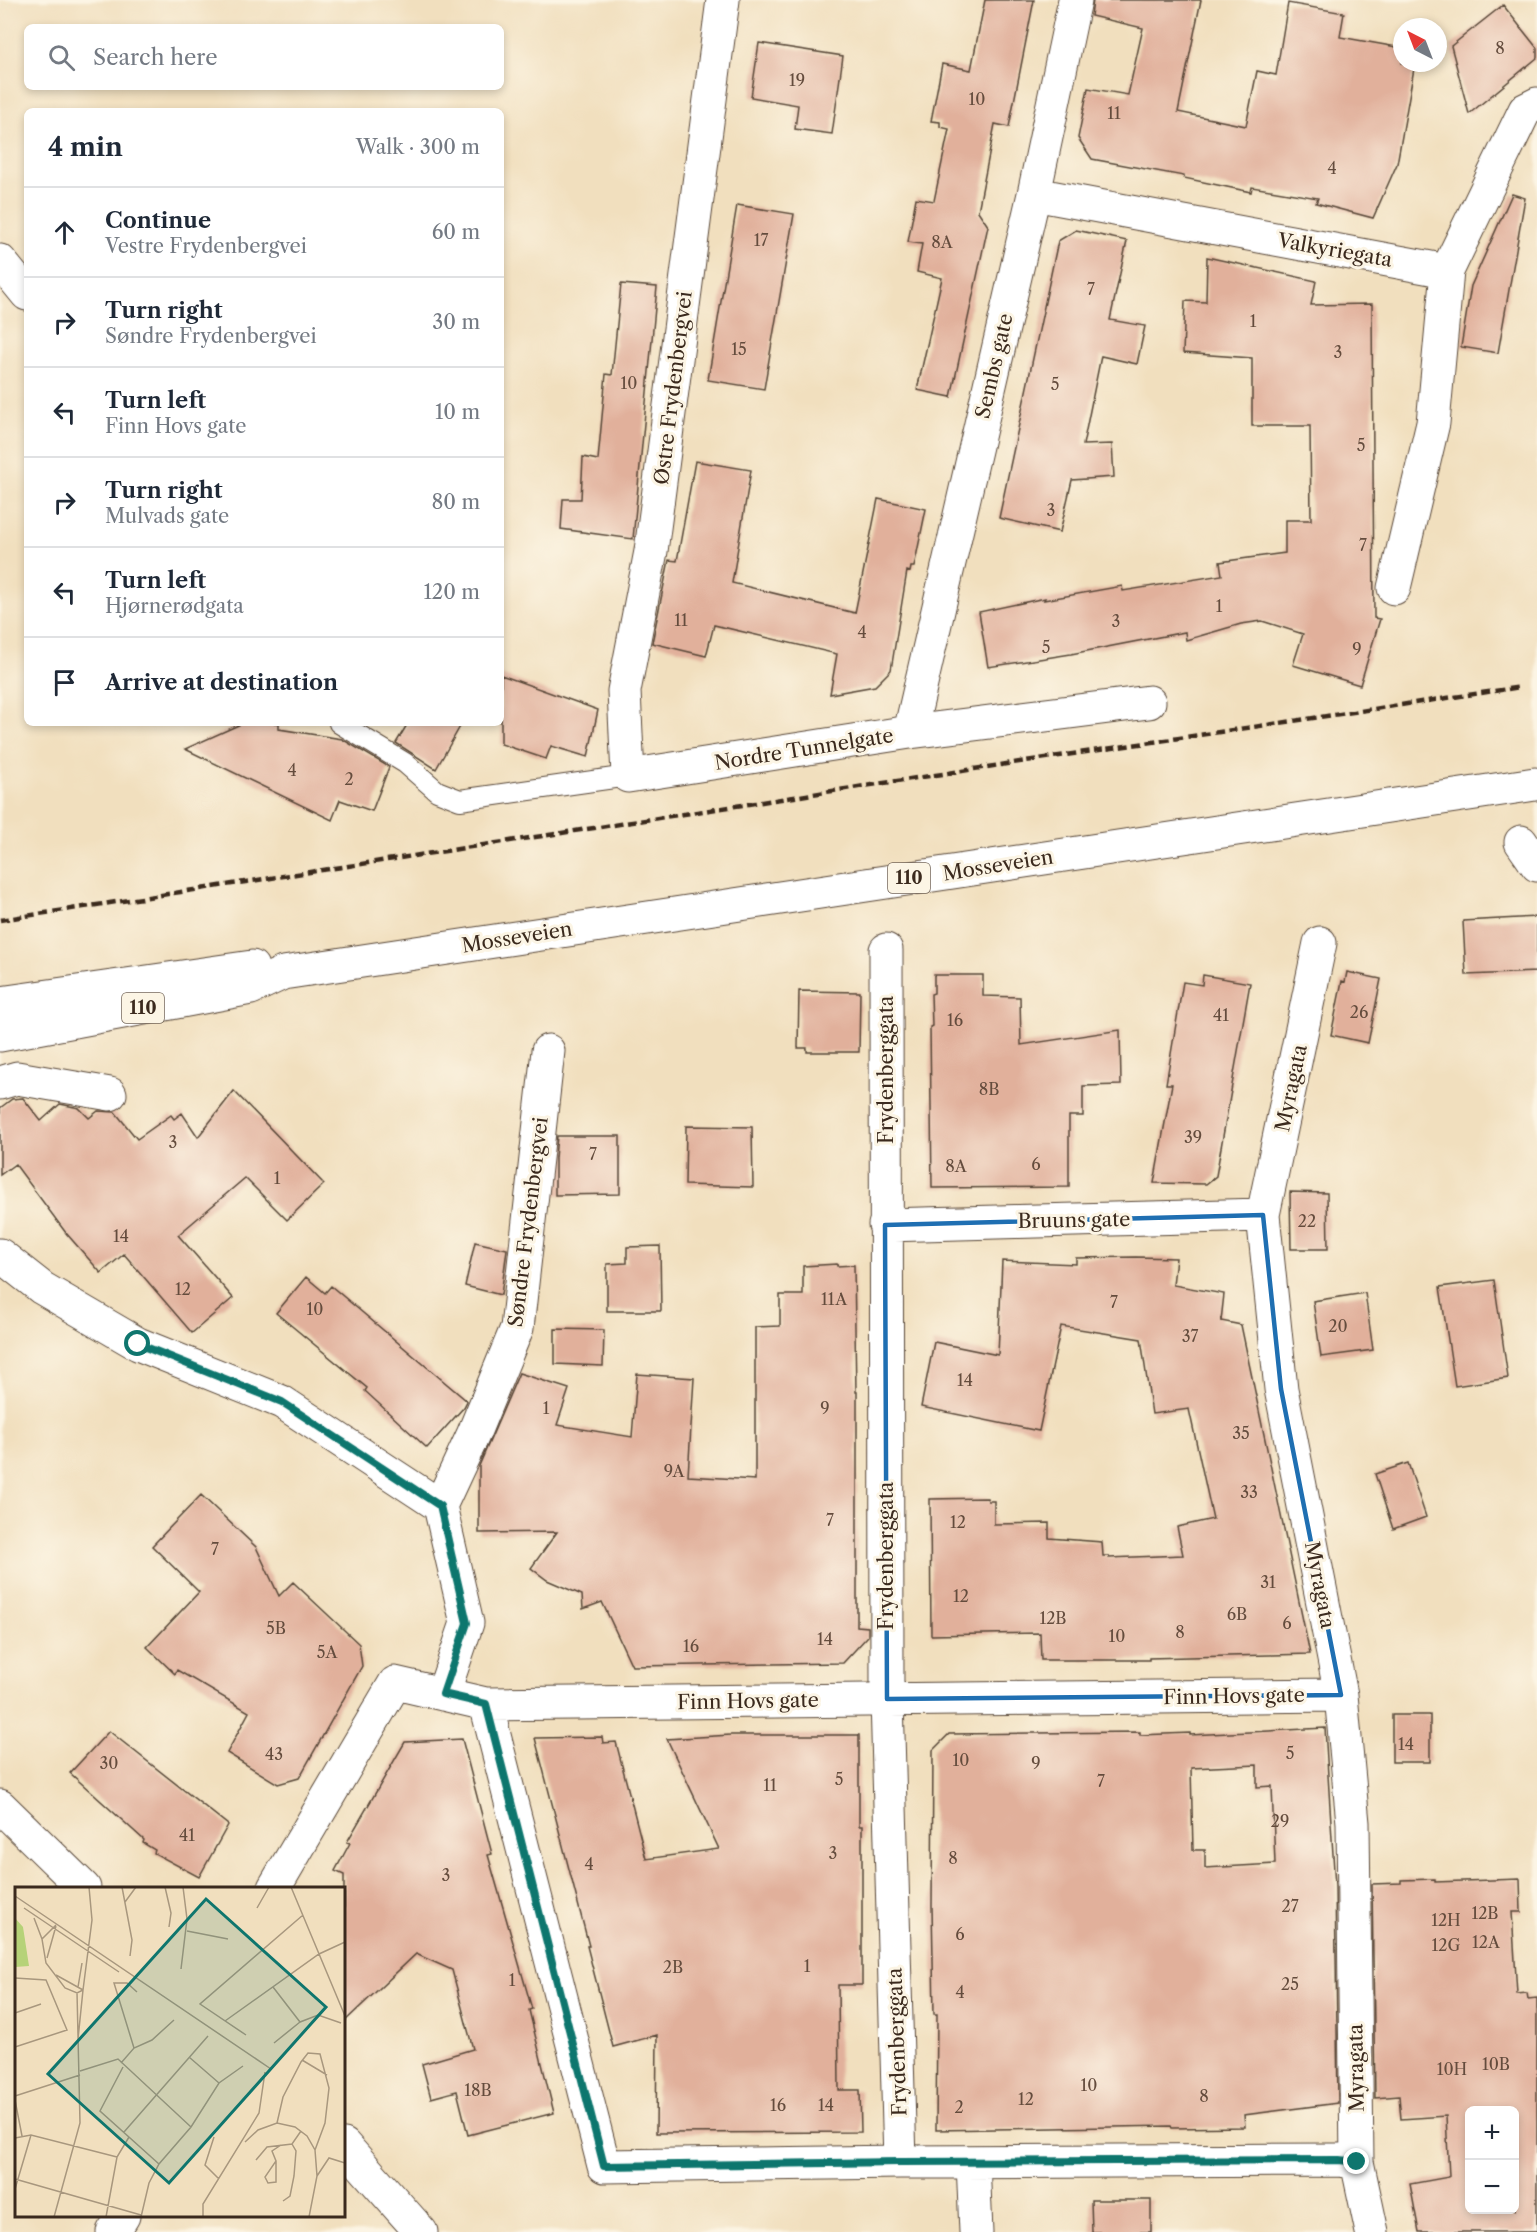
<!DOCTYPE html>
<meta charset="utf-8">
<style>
:root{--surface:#fff;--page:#f2f2f3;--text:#1f2937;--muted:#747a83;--line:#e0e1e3}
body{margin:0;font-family:"Libre Caslon Text",serif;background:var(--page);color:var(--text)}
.controls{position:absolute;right:18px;bottom:18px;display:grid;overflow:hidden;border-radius:9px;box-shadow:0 3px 9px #0003}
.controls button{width:54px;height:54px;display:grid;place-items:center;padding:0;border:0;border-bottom:2px solid var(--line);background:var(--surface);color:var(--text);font:30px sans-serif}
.compass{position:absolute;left:1393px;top:18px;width:54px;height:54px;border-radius:50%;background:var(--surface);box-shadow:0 3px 9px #0003;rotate:318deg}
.stop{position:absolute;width:18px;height:18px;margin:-14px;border:4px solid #0f766e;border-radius:50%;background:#fff}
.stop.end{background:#0f766e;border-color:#fff;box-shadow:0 2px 6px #0008}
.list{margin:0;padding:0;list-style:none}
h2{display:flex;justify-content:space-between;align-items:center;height:78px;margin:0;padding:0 24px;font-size:26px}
h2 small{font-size:20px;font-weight:400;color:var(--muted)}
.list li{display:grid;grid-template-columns:39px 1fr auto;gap:18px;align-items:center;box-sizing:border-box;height:90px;padding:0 24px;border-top:2px solid var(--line)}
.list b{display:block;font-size:22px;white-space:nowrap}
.list p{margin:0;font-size:20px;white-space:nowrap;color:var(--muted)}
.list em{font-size:20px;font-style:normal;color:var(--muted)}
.icon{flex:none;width:33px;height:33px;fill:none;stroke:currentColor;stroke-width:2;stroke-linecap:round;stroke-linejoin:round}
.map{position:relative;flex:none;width:1537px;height:2232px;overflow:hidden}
.search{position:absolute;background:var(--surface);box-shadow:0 3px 9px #0003;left:24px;top:24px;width:480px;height:66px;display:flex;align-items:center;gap:15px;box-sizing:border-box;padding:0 21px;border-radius:9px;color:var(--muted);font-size:22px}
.panel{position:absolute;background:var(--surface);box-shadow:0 3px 9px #0003;left:24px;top:108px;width:480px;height:618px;border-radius:9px}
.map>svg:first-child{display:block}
</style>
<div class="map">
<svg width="1537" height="2232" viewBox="0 0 1537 2232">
<rect width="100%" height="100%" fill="#fcf5e5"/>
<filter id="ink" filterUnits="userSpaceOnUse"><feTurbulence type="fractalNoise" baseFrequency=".0167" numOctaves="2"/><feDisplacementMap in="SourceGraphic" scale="12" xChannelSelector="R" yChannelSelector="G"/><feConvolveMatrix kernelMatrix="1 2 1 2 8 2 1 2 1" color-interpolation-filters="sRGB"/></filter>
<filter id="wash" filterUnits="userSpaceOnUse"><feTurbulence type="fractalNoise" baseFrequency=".008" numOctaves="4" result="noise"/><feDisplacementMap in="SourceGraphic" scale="24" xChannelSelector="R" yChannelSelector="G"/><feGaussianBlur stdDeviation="1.35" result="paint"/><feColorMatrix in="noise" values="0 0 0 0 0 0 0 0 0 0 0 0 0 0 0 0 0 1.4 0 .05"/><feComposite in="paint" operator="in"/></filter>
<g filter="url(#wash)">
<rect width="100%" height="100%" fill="#f1dfbe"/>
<g id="blocks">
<path fill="#e1b09b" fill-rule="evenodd" d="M985,0H1034L1009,127L995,124L978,211L988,226L951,397L917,390L942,278L917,272L922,244L908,242L916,198L934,201L949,129L940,127V122L931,121L942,64L971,70Z
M1093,0H1201L1178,112L1246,126L1257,71L1276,75L1288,3L1344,13L1340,37L1402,48V63H1415L1397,164L1373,218L1316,203L1318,198L1252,187L1251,192L1184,178V176L1092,159L1078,138L1088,88L1128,95L1143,28L1091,16Z
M1503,5L1537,48V58L1469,114L1451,46Z
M759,43L843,56L832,134L795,129L798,105L751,97Z
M1512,194L1525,198L1498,353L1461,347L1471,286Z
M737,205L794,214L764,389L708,380Z
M1076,230L1127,241L1110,320L1145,326L1137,364L1101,356L1083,445L1112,444L1114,477L1072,480L1060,532L999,518L1058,241Z
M1207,257L1316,281L1311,305L1372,304L1374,618L1380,619L1360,685L1293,665L1303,634L1262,621L1241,624L1186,640L1185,632L1071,654L988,667L979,612L1045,598L1044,600L1122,586L1123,591L1222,575L1220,562L1285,553V520H1311L1310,426H1252V358L1183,353L1185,301L1206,302Z
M621,284L657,287L633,539L561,529L563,499H581L583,457L598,460L606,374L612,375Z
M695,461L751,470L732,583L855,613L878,499L926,509L914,567H911L910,572L907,571L891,670L875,686L830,694L837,654L714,625L706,656L652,643L669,560L677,561Z
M501,675L598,710L588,757L551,746L546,759L501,744Z
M243,723H279V729L342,739L389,767L372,811L340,800L332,820L185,749Z
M408,723H462L436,769L396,743Z
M1537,917V972L1466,975L1463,921Z
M1347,972L1381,979L1368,1043L1331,1035L1342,981L1345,982Z
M934,975H983V996L1020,997L1021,1045L1120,1030L1121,1085L1083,1086V1116H1069V1187L932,1188L930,1027L932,1026L931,994L934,993Z
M1203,975L1250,983L1216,1176L1206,1184L1154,1183L1172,1084H1166L1183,982L1202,985Z
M799,991L860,992L859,1052H807V1048H798Z
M234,1091L324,1184L287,1220L245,1178L178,1235L233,1298L192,1333L124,1254L101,1273L66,1233L15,1164L0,1175V1108L12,1099L23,1098L41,1121L60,1104L79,1108L89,1118L98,1111L115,1112L137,1139L171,1115L174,1119L182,1113L198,1137Z
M686,1126L752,1127L753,1187L685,1185Z
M557,1136H620V1194L555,1195V1158Z
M1290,1192L1327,1193L1328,1249H1291Z
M475,1242L507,1249L501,1295L465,1286Z
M660,1246L661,1311H607V1264L627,1263V1247Z
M1136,1257L1176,1258L1173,1285L1224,1294L1221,1321L1241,1325L1310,1654L1149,1658V1660H1041L1040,1633L931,1635L930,1499L987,1498L988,1501H994V1524L1049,1523V1538L1102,1542L1103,1556H1109V1558L1183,1555L1177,1527L1213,1519L1189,1409L1152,1414L1141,1339L1061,1326L1039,1431L921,1407L934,1342L998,1355L1002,1261L1076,1264V1258Z
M837,1264V1266L854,1265L856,1392H857V1626L868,1627V1636L843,1663L632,1666L602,1602L583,1609L582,1595L547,1580L531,1568L557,1532L479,1533V1466L519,1373L569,1389L557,1425L632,1437L637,1374L694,1378L688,1476L755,1480V1327L780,1326V1295H803V1266Z
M306,1277L325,1293L331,1286L467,1401L464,1407L427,1448L365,1391L367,1388L276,1313Z
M1494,1280L1508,1378L1455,1386L1440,1287Z
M1365,1293L1373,1350L1321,1357L1313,1301Z
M555,1329L604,1330L603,1366L555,1364Z
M1408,1463L1426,1517L1393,1529L1375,1474Z
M201,1495L256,1547L279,1596L293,1582L359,1644L362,1666L299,1778L278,1784L227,1753L249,1712L177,1670L175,1674L147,1647L199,1592L152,1546Z
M1392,1715H1430V1762H1392Z
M1325,1728L1335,1886L1338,2103L1244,2115L1245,2127L1172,2128L1171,2126L936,2130L937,2014H934L932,1906L933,1750L949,1734L1140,1732V1735L1190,1733V1735ZM1257,1765V1787L1272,1786L1275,1864L1205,1868V1850H1193L1191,1768Z
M109,1731L228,1825L199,1877L154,1853L155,1850L143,1843L144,1840L70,1773Z
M731,1735H859V1826H862V1985H838L839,2090H860L861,2132L656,2133L657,2035L613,2047L587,1946H589L535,1738L602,1737L603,1743L616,1742L646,1859L719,1849L667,1739Z
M462,1739L492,1854L488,1855L532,2009L529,2010L554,2113L468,2135L457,2091L431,2098L422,2064L473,2049L452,1970L416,1954L344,2022V1875L335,1871L350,1843L347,1842L405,1742Z
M1435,1879V1882L1520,1879L1521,1912H1512L1517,1994L1527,1993L1528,1999L1537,1998V2232H1419L1410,2184L1449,2177L1446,2116L1401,2119L1399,2096L1375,2098L1372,1884L1401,1883V1880ZM1470,2110H1515V2210H1470Z
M1091,2200H1151V2232H1092Z"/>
</g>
</g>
<g filter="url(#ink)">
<use href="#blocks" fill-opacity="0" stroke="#564536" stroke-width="1.5"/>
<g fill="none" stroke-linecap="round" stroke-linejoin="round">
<g stroke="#564536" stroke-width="22">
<path id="service" d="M339,723L405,763L437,791L460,800L628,776"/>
</g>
<g stroke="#564536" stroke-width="35">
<path id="minor" d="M723,0L651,551L624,691L628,776L910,732L1149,702
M1034,194L1447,271L1525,110L1537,104
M0,261L27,294
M1394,588L1433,423L1447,271
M910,732L1034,194L1075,0
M1521,842L1537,865
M1320,943L1263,1215L1281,1389L1341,1695L1353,1823L1357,2162L1372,2232
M886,950L887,1699L900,2162
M0,1083L17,1078L110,1094
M885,1225L1263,1215
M0,1255L42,1288L138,1344L282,1402L440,1506
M443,1694L467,1623L440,1506L473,1435L517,1328L548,1051
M486,1704L604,2166L900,2162L1339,2160L1357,2162
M274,1888L395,1683L486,1704L1341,1695
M973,2162L976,2232
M113,2232L123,2216"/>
</g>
<g stroke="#564536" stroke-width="35">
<path id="tertiary" d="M0,1806L84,1888
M344,2145L421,2232"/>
</g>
<g stroke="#564536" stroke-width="35">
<path id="trunk" d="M0,1003L252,967
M0,1035L251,988L283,973L1535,784"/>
</g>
<use href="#service" stroke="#fff" stroke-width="20"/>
<use href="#minor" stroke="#fff" stroke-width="33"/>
<use href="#tertiary" stroke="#fff" stroke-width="33"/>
<use href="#trunk" stroke="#fff" stroke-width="33"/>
<path stroke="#3b2a1e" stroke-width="4.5" stroke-dasharray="9 4.5" stroke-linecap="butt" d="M0,920L1039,759L1521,687"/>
</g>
</g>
<g fill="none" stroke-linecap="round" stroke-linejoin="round" filter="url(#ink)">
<path stroke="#0f766e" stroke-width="8" d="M138,1344L282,1402L440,1506L467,1623L443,1694L486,1704L604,2166L900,2162L1339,2160L1357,2162"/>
</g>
<path fill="none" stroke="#1f6fb2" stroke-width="4.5" stroke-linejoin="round" d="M1263,1215L1281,1389L1341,1695L887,1699L885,1225Z"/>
<g text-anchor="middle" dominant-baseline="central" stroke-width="6" stroke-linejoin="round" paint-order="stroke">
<g font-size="16" fill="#644c3d">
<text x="1500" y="48">8</text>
<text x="797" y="80">19</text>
<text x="977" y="99">10</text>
<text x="1114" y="113">11</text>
<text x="1332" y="168">4</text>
<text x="761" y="240">17</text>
<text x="942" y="242">8A</text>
<text x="1091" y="289">7</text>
<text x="1253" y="321">1</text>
<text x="739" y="349">15</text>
<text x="1338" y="352">3</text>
<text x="629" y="383">10</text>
<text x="1055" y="384">5</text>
<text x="1361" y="445">5</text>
<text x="1051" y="510">3</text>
<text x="1363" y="545">7</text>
<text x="1219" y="606">1</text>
<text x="681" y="620">11</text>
<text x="1116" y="621">3</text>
<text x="862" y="632">4</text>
<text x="1046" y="647">5</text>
<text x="1357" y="649">9</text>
<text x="292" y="770">4</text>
<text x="349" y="779">2</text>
<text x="1359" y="1012">26</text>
<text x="1221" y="1015">41</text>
<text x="955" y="1020">16</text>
<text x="989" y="1089">8B</text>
<text x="1193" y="1137">39</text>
<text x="173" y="1142">3</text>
<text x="593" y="1154">7</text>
<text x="1036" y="1164">6</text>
<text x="956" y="1166">8A</text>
<text x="277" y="1178">1</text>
<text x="1307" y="1221">22</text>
<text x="121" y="1236">14</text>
<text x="183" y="1289">12</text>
<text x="834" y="1299">11A</text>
<text x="1114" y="1302">7</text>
<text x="315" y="1309">10</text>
<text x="1338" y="1326">20</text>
<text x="1190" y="1336">37</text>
<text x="965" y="1380">14</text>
<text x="546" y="1408">1</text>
<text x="825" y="1408">9</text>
<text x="1241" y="1433">35</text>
<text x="674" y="1471">9A</text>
<text x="1249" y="1492">33</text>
<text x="830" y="1520">7</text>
<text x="958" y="1522">12</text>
<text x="215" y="1549">7</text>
<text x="1268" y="1582">31</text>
<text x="961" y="1596">12</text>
<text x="1237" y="1614">6B</text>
<text x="1053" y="1618">12B</text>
<text x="1287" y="1623">6</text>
<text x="276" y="1628">5B</text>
<text x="1180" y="1632">8</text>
<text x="1117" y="1636">10</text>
<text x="825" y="1639">14</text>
<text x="691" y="1646">16</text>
<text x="327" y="1652">5A</text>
<text x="1406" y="1744">14</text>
<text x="1290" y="1753">5</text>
<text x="274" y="1754">43</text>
<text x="961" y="1760">10</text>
<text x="109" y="1763">30</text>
<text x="1036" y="1763">9</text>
<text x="839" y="1779">5</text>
<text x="1101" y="1781">7</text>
<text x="770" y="1785">11</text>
<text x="1280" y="1821">29</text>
<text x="187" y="1835">41</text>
<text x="833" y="1853">3</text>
<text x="953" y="1858">8</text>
<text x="589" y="1864">4</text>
<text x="446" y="1875">3</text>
<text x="1290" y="1906">27</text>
<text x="1485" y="1913">12B</text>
<text x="1446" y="1920">12H</text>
<text x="960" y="1934">6</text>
<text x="1486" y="1942">12A</text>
<text x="1446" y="1945">12G</text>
<text x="807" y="1966">1</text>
<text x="673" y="1967">2B</text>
<text x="512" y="1980">1</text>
<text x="1290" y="1984">25</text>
<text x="960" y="1992">4</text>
<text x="1496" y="2064">10B</text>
<text x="1452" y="2069">10H</text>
<text x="1089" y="2085">10</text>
<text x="478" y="2090">18B</text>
<text x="1204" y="2096">8</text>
<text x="1026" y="2099">12</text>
<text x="778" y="2105">16</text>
<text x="826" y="2105">14</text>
<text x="959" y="2107">2</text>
</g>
<g fill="#fcf5e5" stroke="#75675a" stroke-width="1.5">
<rect x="888" y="863" width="42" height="30" rx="4.5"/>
<rect x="122" y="993" width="42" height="30" rx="4.5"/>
</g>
<g font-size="18" font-weight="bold" fill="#3b2a1e">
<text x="909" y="878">110</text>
<text x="143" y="1008">110</text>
</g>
<g font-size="20" fill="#3b2a1e" stroke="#fcf5e5">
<text transform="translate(1335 250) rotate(10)">Valkyriegata</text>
<text transform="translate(994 366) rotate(-77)">Sembs gate</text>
<text transform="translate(673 388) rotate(-83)">Østre Frydenbergvei</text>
<text transform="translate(804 749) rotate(-9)">Nordre Tunnelgate</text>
<text transform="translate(998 865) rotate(-9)">Mosseveien</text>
<text transform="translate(517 937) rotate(-9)">Mosseveien</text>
<text transform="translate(886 1070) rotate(-90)">Frydenberggata</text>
<text transform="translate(1291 1088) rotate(-78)">Myragata</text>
<text transform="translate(1074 1220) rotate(-1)">Bruuns gate</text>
<text transform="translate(528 1222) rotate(-83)">Søndre Frydenbergvei</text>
<text transform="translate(886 1556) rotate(-90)">Frydenberggata</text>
<text transform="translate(1320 1585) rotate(79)">Myragata</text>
<text transform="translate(1234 1696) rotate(-1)">Finn Hovs gate</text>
<text transform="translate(748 1701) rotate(-1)">Finn Hovs gate</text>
<text transform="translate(897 2042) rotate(-92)">Frydenberggata</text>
<text transform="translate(1356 2068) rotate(-91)">Myragata</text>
</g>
</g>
<g transform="translate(15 1887)">
<rect width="330" height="330" fill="#f1dfbe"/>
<path d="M0,31L8,40L14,79L0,80Z" fill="#b6d278"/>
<path fill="none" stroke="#a8977e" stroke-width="1.5" d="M107,0L117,53L115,69M150,0L156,26L154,40M276,0L330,129M0,9L256,182M110,15L121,0M9,21L104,85M242,21L254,0M19,31L27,52M41,38L27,52L31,76L50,101L62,106L68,103M172,44L213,52M32,71L41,39M166,82L172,32L168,0M41,88L68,103M0,91L31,93L52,143L0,160M63,100L67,76M258,100L285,135L303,128L326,136M68,103L77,33L74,0M0,126L26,117M210,134L304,67L330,55M231,148L185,117L288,28M63,152L68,103M259,156L285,135M119,161L99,96H112L122,105M174,170L204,196M287,173L312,188M106,176L119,161L137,153L159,133M108,180L85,224L144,277M65,184L103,172L176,240M0,209L65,188M0,213L7,249M262,236L268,210L286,175L293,166L305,167L314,201L310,236L300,263M109,245L193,149M199,250L190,278L204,292M0,251L16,248L102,270M230,255L243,243L262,236L280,240L292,249L300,263L302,289L294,330M241,273L252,260L277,257L286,244M261,274V295L253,296L250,290L261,274L257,264L266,258M302,289L314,271L330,276M0,292L126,328M0,302L16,248M268,314L275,309L279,289L281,264L277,257M39,330L65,236L62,105M91,330L102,270L114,250M126,330L134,296L144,277L176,240L204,196L228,179M188,330V317L244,226L250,185"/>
<path fill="#0f766e" fill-opacity="0.15" stroke="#0f766e" stroke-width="3" d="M191,12L311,120L154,296L33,187Z"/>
<rect width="330" height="330" fill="none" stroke="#3b2a1e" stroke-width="3"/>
</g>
</svg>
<div class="controls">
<button>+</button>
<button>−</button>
</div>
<svg class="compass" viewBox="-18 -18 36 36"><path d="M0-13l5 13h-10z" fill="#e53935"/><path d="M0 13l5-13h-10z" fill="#747a83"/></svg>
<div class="stop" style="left:138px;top:1344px"></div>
<div class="stop end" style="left:1357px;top:2162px"></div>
<div class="search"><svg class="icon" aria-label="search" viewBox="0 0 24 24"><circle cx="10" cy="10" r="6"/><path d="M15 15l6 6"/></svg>Search here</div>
<section class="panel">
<h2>4 min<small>Walk · 300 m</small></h2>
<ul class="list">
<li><svg class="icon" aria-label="ahead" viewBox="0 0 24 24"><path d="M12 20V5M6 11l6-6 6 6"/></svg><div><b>Continue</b><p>Vestre Frydenbergvei</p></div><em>60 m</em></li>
<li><svg class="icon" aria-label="right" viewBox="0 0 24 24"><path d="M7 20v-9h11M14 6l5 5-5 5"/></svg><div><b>Turn right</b><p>Søndre Frydenbergvei</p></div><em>30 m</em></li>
<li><svg class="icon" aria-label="left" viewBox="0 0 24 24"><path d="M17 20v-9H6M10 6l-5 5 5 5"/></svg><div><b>Turn left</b><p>Finn Hovs gate</p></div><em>10 m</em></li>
<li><svg class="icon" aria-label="right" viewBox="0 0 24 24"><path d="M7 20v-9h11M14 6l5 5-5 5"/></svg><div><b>Turn right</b><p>Mulvads gate</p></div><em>80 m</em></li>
<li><svg class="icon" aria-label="left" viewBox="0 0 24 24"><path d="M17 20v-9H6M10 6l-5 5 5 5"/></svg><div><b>Turn left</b><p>Hjørnerødgata</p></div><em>120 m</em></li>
<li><svg class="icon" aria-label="arrive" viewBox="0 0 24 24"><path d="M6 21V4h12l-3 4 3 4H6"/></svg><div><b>Arrive at destination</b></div></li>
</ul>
</section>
</div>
